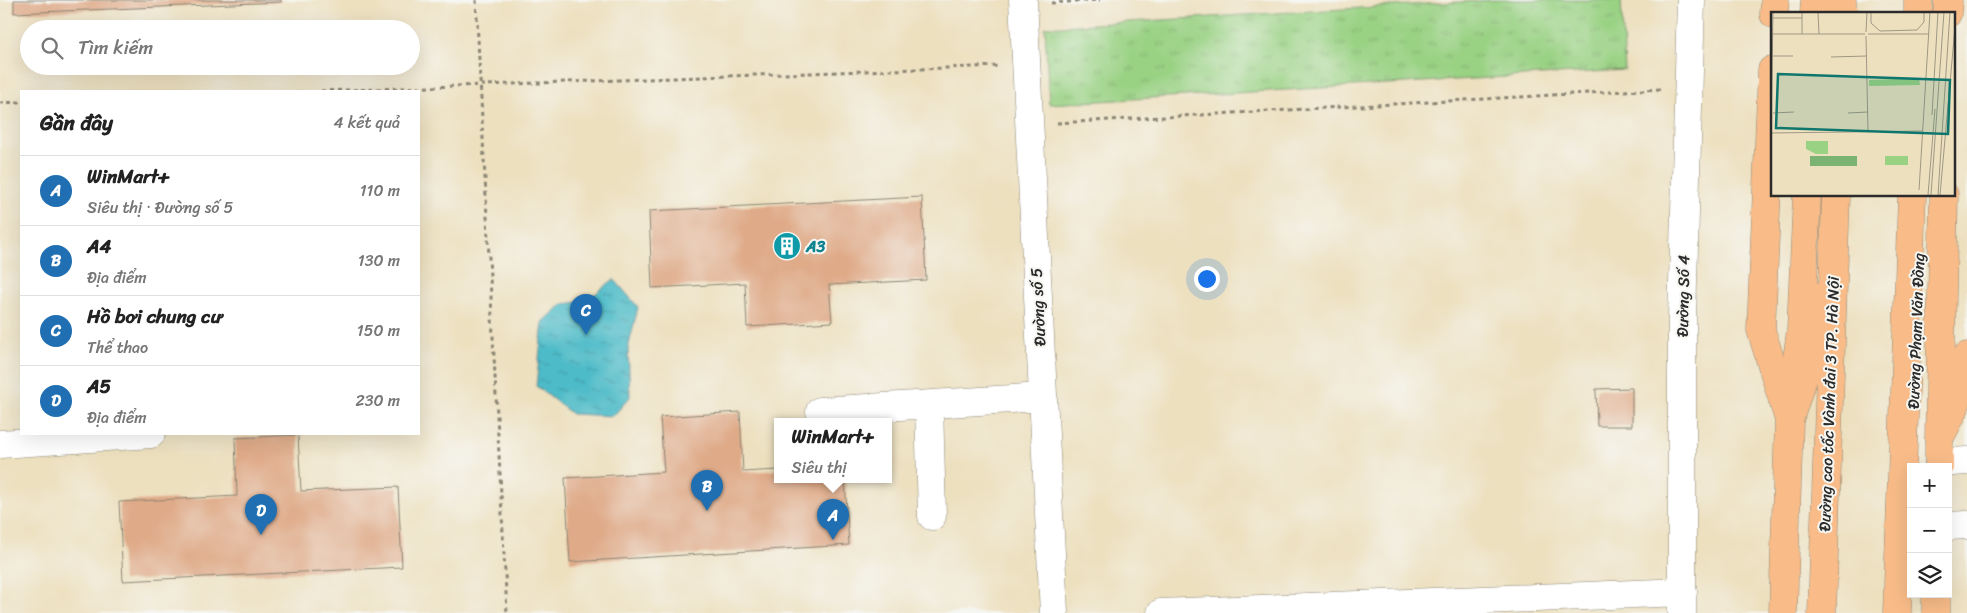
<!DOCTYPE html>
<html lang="vi">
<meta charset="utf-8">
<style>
:root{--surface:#fff;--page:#f2f2f2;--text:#222;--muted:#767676;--line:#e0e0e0;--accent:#1f6fb2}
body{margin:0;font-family:Sriracha,sans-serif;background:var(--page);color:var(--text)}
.controls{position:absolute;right:15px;bottom:15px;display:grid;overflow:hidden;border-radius:0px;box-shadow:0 5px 20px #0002}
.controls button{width:45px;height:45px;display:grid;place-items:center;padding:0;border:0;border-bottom:1px solid var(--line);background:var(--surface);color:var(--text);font:25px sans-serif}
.you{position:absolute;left:1206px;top:278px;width:18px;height:18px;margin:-12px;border:4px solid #fff;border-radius:50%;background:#1a73e8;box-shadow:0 0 0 8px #1a73e833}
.badge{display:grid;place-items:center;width:32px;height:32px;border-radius:50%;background:var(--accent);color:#fff;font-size:16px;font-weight:700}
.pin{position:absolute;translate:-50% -41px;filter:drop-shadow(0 1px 2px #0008)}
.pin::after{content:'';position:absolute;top:26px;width:18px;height:15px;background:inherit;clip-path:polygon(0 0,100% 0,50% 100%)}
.popup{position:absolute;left:774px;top:418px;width:118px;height:65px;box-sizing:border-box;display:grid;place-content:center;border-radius:0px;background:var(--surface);filter:drop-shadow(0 1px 4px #0005);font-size:16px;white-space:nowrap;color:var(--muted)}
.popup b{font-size:19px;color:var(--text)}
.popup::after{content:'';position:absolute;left:50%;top:100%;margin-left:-10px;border:10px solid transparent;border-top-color:var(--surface)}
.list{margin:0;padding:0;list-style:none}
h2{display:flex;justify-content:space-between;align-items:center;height:65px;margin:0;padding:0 20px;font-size:21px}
h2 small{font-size:16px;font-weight:400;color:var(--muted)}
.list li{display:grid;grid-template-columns:32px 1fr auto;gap:15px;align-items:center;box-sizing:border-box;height:70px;padding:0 20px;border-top:1px solid var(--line)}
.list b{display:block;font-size:19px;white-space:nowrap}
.list p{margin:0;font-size:16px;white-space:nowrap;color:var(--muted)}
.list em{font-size:16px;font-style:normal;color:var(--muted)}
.icon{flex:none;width:28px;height:28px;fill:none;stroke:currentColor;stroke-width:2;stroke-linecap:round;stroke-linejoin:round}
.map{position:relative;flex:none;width:1967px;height:613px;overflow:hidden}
.search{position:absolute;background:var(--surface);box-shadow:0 5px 20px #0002;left:20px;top:20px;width:400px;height:55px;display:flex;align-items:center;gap:12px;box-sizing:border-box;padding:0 18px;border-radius:28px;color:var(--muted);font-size:19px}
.panel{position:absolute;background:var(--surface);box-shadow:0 5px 20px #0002;left:20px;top:90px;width:400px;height:345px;border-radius:0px}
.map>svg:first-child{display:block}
</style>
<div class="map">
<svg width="1967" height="613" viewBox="0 0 1967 613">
<defs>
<pattern id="grass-tufts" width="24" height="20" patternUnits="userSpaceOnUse" patternTransform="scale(1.25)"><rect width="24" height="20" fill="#9ad284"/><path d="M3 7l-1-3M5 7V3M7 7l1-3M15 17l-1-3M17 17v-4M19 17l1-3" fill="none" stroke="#85b472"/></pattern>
<pattern id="water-ripples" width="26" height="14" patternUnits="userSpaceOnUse" patternTransform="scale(1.25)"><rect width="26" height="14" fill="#4ebbc8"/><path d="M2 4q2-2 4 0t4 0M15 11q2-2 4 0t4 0" fill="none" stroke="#4198a3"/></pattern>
</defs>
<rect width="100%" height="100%" fill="#f6f6f2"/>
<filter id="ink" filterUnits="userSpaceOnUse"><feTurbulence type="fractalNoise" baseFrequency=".02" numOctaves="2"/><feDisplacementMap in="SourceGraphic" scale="10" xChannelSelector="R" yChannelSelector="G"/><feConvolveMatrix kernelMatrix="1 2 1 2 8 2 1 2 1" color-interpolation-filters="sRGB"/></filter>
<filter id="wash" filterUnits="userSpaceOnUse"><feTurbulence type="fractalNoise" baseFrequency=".0096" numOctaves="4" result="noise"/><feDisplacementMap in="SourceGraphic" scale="20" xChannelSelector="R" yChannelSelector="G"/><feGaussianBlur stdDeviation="1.12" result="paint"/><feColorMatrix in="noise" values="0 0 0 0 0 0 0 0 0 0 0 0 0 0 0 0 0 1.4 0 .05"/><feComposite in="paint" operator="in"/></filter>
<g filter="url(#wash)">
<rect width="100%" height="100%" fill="#ede0bf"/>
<path fill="url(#grass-tufts)" stroke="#627e58" d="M1493,0H1621L1625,70L1049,104L1045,27Z"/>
<path fill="url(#water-ripples)" stroke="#3c737a" d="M614,279L638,307L628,349L630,397L613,416L572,414L536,386L543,322L563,304L586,301Z"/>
<g id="blocks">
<path fill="#dfaa88" d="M14,0H281V2L14,13Z
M922,197L926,280L829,285L832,322L747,327L745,283L652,288L649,211Z
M1632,388V426H1597L1596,389Z
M740,412L743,472L778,470V479H845L849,545L570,562L565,478L664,472L660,417Z
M298,435L301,491L398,487L402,567L123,581L119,502L237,496L235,438Z"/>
</g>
</g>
<g filter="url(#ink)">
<use href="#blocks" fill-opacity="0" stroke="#8c8675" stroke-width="1"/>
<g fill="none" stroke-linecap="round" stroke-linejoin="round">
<g stroke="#8c8675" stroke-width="29">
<path id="minor" d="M1023,0L1054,613
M929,405L932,516
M820,411L1043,397
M0,444L151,434
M1939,463L1967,461
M1948,526L1967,525
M1161,613L1683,592
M1682,613V318L1691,0"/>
</g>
<g stroke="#8c8675" stroke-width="29">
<path id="major" d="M1774,14L1775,0
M1772,70L1761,330L1789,420
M1939,467V439L1954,410L1964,378L1967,356
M1783,613L1789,420L1823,314L1824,295
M1936,613V594"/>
</g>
<g stroke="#8c8675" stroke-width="29">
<path id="highway" d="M1814,14L1815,0
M1842,14V0
M1918,14V0
M1947,14L1948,0
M1789,420L1801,330L1807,195
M1939,439L1944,195
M1822,613L1836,195
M1897,613L1912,195"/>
</g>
<path stroke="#8c8675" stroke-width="3" stroke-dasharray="4 4" stroke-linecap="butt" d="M476,0L507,613
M1051,3L1100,0
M321,91L1000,66
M0,103L21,102
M1057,123L1660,89"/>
<use href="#minor" stroke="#fff" stroke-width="28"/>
<use href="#major" stroke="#f9bc89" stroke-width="28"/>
<use href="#highway" stroke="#f9bc89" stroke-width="28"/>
</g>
</g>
<defs>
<g id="building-disc" transform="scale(1.4375)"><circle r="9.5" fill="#0f9aa8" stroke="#f6f6f2"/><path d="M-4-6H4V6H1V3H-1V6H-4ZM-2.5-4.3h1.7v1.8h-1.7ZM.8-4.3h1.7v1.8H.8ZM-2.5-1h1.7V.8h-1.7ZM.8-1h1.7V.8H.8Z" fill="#fff"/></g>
</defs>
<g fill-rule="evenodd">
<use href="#building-disc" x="787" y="246"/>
</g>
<g text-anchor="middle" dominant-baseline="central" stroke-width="4" stroke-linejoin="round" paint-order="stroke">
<g font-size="16" font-weight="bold" fill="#0d838f" stroke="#f6f6f2" text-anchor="start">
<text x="806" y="246">A3</text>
</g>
<g font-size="16" fill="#2b2b2b" stroke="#f6f6f2">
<text transform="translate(1683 296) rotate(-89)">Đường Số 4</text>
<text transform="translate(1038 307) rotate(-93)">Đường số 5</text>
<text transform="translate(1916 331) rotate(-88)">Đường Phạm Văn Đồng</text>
<text transform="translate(1829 404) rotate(-88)">Đường cao tốc Vành đai 3 TP. Hà Nội</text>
</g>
</g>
<g transform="translate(1771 12)">
<rect width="184" height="184" fill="#ede0bf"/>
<path d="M148,66L149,73L98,74V68ZM114,144H137V153H114Z" fill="#9ad284"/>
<path d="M39,144H86V154H39Z" fill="#7bb472"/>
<path d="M35,129H57V142H45L35,137Z" fill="#9ad284"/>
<path fill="none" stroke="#9f9884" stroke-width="1" d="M31,0V22M47,0L48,22M100,0V11L109,19L146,18L153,10V0M2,6H31M95,20L96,0M0,22H94M97,22H158M95,24L97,119M2,44H22M60,45L96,44M2,101L23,100M77,101L97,100M161,103L167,0M0,121L152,119M0,121L2,0M148,178L159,0M157,183L164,97M160,183L173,0M167,183L179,0M169,183L184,15"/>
<path fill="#0f766e" fill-opacity="0.15" stroke="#0f766e" stroke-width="2.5" d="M7,62L179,68L177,122L5,116Z"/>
<rect width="184" height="184" fill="none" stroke="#2b2b2b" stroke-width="2.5"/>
</g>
</svg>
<div class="controls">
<button>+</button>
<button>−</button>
<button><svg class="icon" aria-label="layers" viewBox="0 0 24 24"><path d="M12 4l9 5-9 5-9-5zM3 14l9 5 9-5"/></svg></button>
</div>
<div class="you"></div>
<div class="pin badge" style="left:833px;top:540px">A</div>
<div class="popup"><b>WinMart+</b>Siêu thị</div>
<div class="pin badge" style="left:707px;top:511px">B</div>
<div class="pin badge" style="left:586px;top:335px">C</div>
<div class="pin badge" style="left:261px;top:535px">D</div>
<div class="search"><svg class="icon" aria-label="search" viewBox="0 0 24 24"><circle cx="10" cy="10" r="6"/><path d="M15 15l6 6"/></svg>Tìm kiếm</div>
<section class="panel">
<h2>Gần đây<small>4 kết quả</small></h2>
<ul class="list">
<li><span class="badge">A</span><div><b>WinMart+</b><p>Siêu thị · Đường số 5</p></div><em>110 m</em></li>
<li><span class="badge">B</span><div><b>A4</b><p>Địa điểm</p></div><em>130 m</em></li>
<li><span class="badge">C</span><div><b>Hồ bơi chung cư</b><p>Thể thao</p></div><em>150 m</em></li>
<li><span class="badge">D</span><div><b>A5</b><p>Địa điểm</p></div><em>230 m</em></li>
</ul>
</section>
</div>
